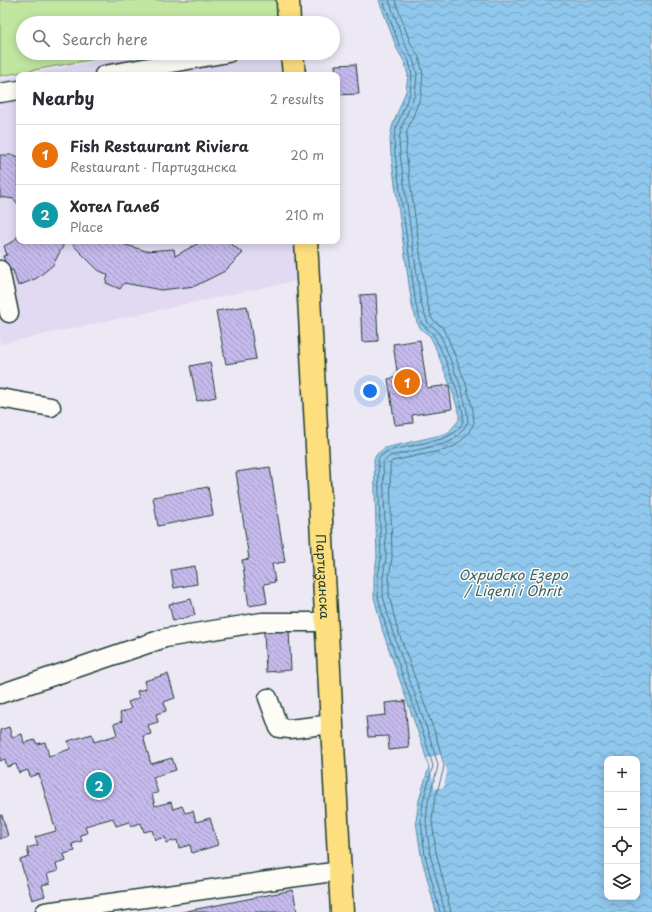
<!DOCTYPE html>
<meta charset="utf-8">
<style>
:root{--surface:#fff;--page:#f7f7f7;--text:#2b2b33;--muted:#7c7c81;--line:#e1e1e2;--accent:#db2777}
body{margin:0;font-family:"Playpen Sans",sans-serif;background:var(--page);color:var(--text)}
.controls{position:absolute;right:12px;bottom:12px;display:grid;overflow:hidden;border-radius:8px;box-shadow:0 2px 10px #0003}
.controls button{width:36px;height:36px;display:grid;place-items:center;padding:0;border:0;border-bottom:1px solid var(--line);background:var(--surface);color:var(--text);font:20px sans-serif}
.you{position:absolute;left:370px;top:391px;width:14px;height:14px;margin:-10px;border:3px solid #fff;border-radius:50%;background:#1a73e8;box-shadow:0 0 0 6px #1a73e833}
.badge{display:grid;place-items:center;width:26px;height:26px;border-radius:50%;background:var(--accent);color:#fff;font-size:13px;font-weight:700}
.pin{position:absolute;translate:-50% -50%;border:2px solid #fff;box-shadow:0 1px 4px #0006}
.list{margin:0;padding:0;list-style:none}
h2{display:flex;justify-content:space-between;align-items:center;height:52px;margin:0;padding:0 16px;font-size:17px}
h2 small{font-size:13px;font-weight:400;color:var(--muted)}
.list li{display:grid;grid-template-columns:26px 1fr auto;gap:12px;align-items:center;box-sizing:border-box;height:60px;padding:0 16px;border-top:1px solid var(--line)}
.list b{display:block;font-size:15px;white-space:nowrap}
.list p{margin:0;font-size:13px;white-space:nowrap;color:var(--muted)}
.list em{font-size:13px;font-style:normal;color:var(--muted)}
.icon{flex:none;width:22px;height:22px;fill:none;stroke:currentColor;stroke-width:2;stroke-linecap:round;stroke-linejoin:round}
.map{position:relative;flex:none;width:652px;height:912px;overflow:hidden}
.search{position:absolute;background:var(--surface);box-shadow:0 2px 10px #0003;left:16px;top:16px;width:324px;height:44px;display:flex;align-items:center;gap:10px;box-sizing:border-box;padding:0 14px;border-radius:22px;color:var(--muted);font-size:15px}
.panel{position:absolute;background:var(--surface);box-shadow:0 2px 10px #0003;left:16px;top:72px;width:324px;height:172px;border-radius:8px}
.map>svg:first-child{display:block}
</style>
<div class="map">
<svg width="652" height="912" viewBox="0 0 652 912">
<defs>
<pattern id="water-waves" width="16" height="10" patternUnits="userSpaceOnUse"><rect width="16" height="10" fill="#8fc7ed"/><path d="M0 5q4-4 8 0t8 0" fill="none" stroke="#74a3c1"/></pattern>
<pattern id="building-back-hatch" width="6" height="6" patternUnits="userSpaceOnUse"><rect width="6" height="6" fill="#c6baec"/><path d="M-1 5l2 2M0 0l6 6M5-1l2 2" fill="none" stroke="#a098c0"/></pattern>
</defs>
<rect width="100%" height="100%" fill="#ece8f4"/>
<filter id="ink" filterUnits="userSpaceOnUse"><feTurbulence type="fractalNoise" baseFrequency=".025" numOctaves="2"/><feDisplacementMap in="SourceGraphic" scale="8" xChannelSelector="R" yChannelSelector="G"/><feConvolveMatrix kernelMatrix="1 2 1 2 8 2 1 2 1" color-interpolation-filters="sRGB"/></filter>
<g filter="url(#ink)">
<path fill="#e1daf2" d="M143,53H292L294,75H25Z
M19,76V241H306L308,278L0,344V80Z"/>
<path fill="#c1e6a0" stroke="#70926a" d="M0,0H286L288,23H23V53H128L0,76Z"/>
<path fill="url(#water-waves)" stroke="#6290a3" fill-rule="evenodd" d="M379,0H652V912H436L421,855L416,821L419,800L429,767L421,741L383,632L374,597V577L377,558L374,459L377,454L385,448L441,435L449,432L459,420V413L452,390L434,344L430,336L421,329L417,322L412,306L391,155L390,139L392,127L406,91L408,75L405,63L397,49ZM607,759H637V897H607Z"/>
<path fill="#ece8f4" d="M442,754L447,771L444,787L435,789L427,758Z"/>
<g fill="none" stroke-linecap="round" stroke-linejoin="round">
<path stroke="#4c747e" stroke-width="1" d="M383,0L400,47L409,61L412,75L410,93L396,128L394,139L395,154L416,305C418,311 419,320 423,325C427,330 432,331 434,336C442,349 466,408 463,421C460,430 451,436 442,439L387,451L380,456L378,460L381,558L378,577V597L387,631L425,739L433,766L423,801L421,821L425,855L440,912
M389,0L405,45L413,59L417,74L415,94L401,129L399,140L400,154L421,304L428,323L437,330L443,341L461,387L467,411L468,422L462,431L453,440L444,444L390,456L383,462L386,558L383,577V596L392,630L430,738L438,765L437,770L428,802L426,821L430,854L445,912
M395,0L410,42L419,57L423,74L421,96L407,131L406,153L427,302L432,319L442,327L448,338L466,384L473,410L474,423L467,435L455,446L445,450L392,461L390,464L392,558L389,578V595L397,628L436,736L444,765L443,771L434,803L432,821L436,852L451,912"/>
</g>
<path fill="url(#building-back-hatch)" stroke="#1f3d34" d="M356,64L359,94L337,95V75H336L335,65Z
M0,155H13L19,157V205L14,199L0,197Z
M19,234V241H64L63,246L53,265L37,278L18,286L13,270L8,271L3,256L7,255L4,246L14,241Z
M71,241H120L123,244L146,251L174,249L175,256L202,241H227L243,253L225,271L195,286L161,290L124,283L120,289L106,283L108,275L98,270L74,246Z
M376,294L378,341L362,342L360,295Z
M247,306L256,359L226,364L216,311Z
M420,340L427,388L449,385L452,409L412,415L413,423L395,425L388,379L398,377L393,344Z
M210,362L216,397L197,401L190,366Z
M270,467L285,562L272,564L275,582L264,584L267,603L249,606L242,560L249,559L236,472Z
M208,487L213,515L158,526L153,497Z
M195,566L197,584L174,588L171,570Z
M191,599L195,615L173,621L169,604Z
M289,630L291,670L266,672L264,632Z
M168,674L175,698L164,702L166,711L156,714L158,722L148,725L151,734L143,736L151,764L172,758L176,770L153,777L158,793L152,794L155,806L171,802L173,809L182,806L185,813L193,811L196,822L210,818L218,845L192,853L190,845L179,848L177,840L166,843L165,837L155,840L152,830L144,832L141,823L131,826L129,822L116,826L113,818L85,826L87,833L80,835L82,841L72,844L75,851L64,854L66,861L56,864L58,871L47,874L50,883L42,885L45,896L32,900L20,860L29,857L27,848L38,845L35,837L56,831L39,774L30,777L28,770L19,773L16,764L7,767L5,759L0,761V730L9,727L12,737L22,734L24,743L35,740L37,744L45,742L49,756L70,749L68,741L92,734L94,742L117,735L114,724L122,721L120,713L131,709L128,702L139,698L137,691L146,689L144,681Z
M405,701L409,748L389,750L388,736L368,737L366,717L386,715L385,703Z
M2,815L8,836L0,839V816Z
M293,890L297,912H182Z"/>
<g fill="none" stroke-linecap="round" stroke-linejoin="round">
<g stroke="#1f3d34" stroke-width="21">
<path id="minor" d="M104,75L228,53
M0,93L19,90
M0,270L9,313
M0,398L51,407
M0,694L165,638L262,622H327
M268,698L279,728L290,729L332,724
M45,912L340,871"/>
</g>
<g stroke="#1f3d34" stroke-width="25">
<g id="major">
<path d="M288,0L289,23"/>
<path d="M292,53L294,75"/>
<path id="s1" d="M306,241L342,912"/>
</g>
</g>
<use href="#minor" stroke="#fdfcf7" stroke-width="18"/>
<use href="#major" stroke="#fddf80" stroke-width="22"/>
</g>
</g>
<g text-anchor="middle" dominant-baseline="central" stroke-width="3" stroke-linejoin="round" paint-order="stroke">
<g font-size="13" fill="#1f3d34" stroke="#fdfcf7">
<text stroke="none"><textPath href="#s1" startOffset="336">Партизанска</textPath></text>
</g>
<g font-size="14" font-style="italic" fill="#3b6062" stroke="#fdfcf7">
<text x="513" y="574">Охридско Езеро<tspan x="513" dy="16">/ Liqeni i Ohrit</tspan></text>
</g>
</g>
</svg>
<div class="controls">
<button>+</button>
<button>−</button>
<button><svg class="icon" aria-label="locate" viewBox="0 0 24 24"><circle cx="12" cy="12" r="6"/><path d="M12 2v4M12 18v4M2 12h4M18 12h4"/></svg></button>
<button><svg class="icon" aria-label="layers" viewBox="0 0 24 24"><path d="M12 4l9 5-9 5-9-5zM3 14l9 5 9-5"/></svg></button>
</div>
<div class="you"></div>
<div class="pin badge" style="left:407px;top:382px;background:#e8710a">1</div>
<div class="pin badge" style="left:99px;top:785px;background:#0f9aa8">2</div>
<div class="search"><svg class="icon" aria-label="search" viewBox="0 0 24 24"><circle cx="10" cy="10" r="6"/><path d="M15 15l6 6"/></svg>Search here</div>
<section class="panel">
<h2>Nearby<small>2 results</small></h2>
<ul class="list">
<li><span class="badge" style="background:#e8710a">1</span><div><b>Fish Restaurant Riviera</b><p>Restaurant · Партизанска</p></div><em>20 m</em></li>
<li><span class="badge" style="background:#0f9aa8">2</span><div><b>Хотел Галеб</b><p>Place</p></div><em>210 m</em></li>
</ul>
</section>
</div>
